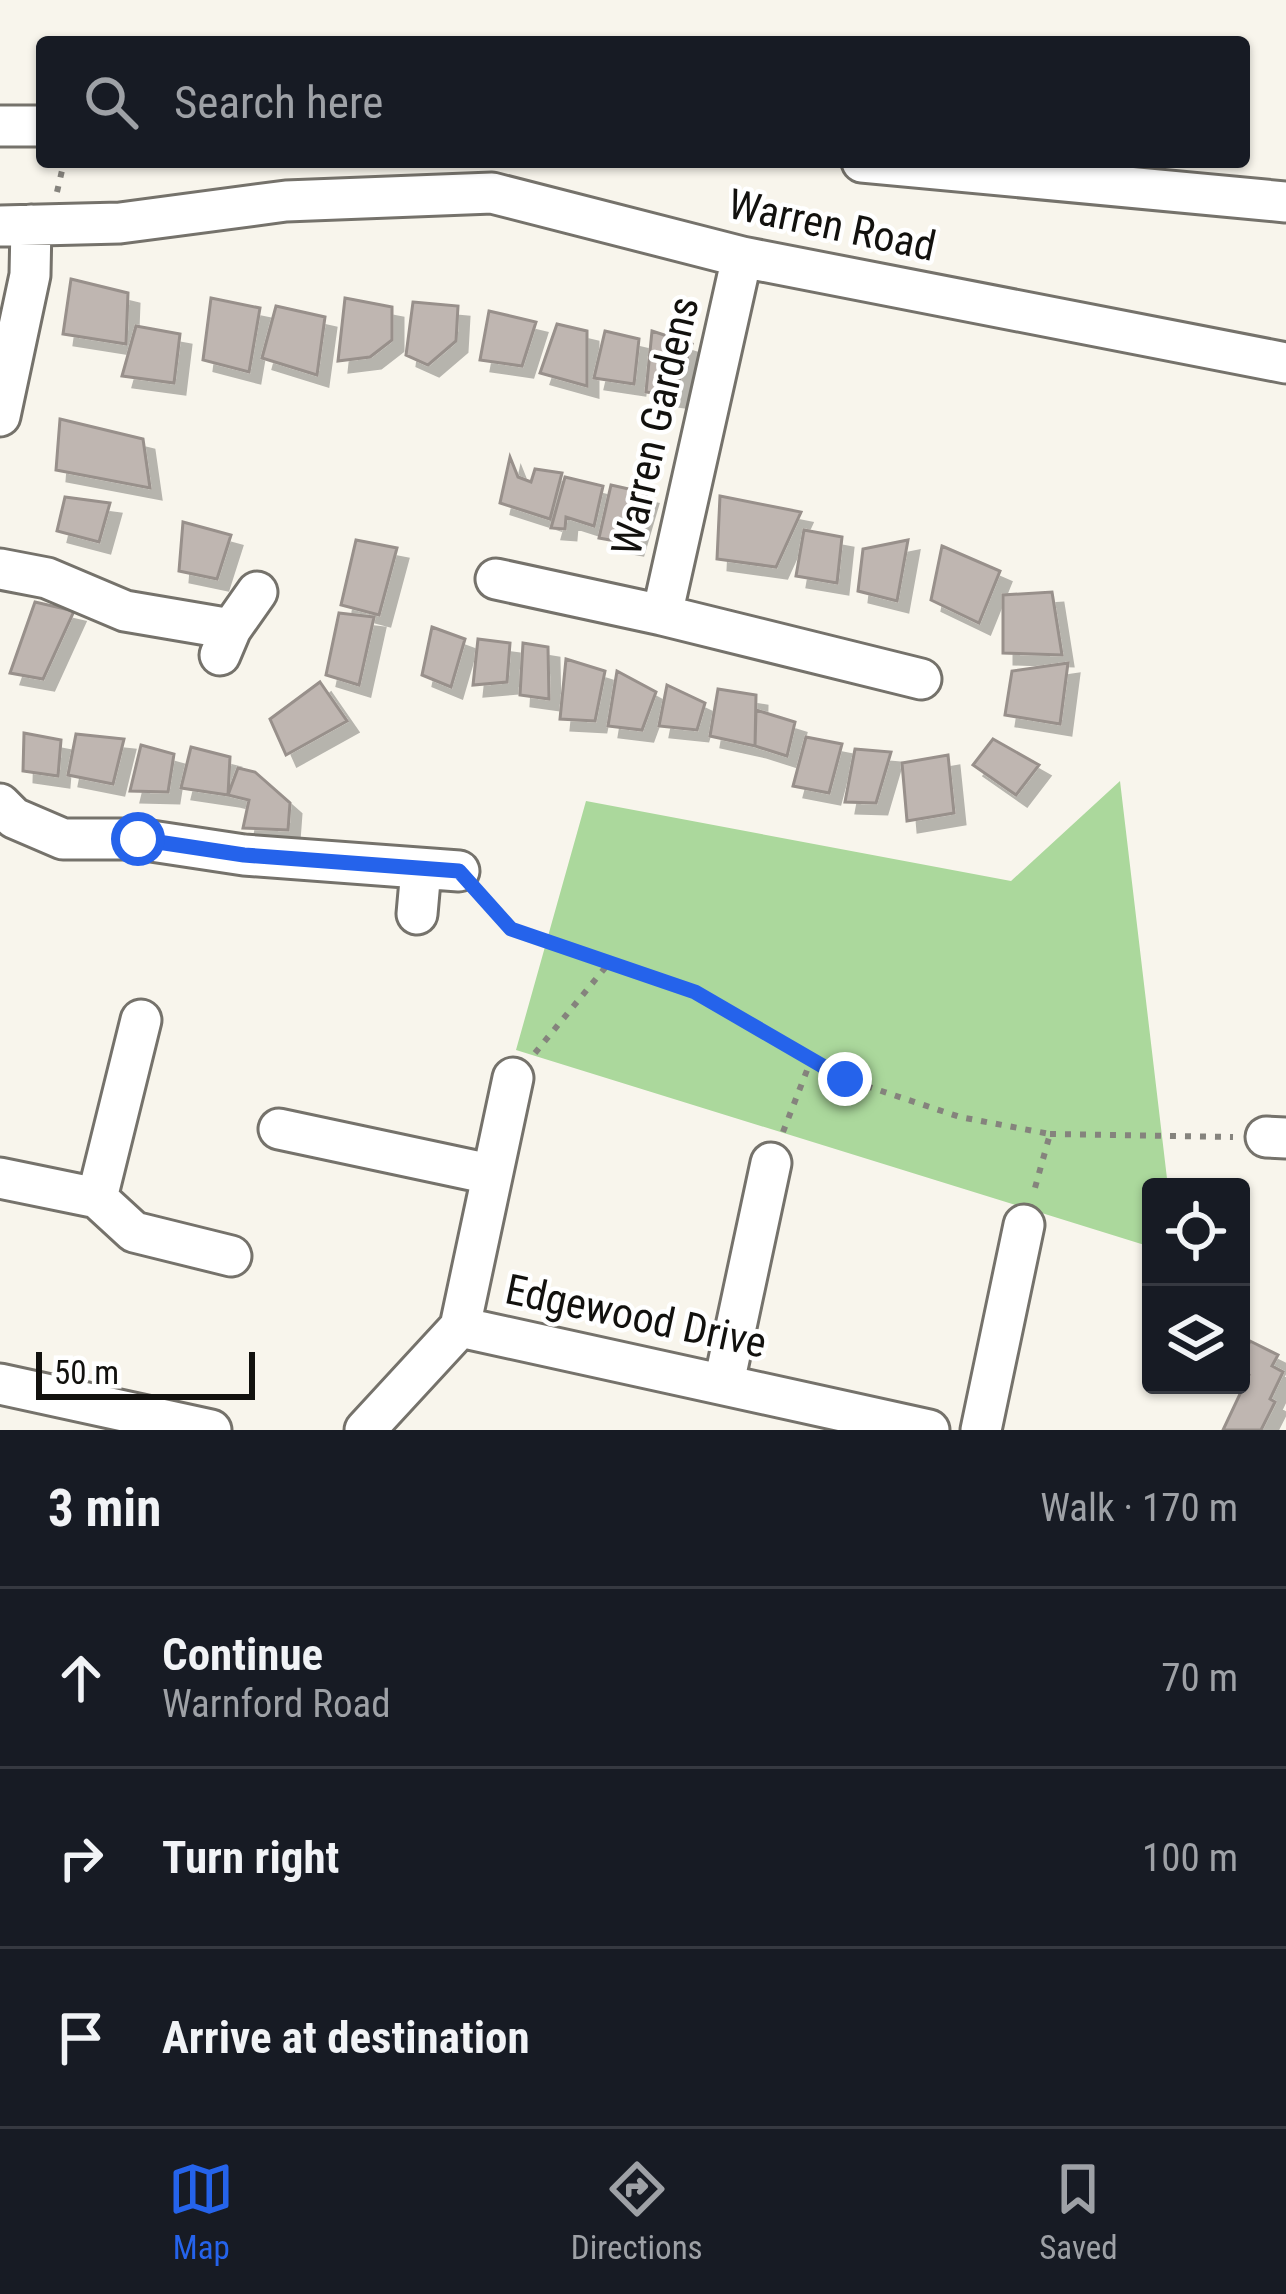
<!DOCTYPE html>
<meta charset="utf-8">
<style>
:root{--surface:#171b24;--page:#20242c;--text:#f1f3f6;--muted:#9ea1a6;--line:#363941;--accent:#2563eb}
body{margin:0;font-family:"Roboto Condensed",sans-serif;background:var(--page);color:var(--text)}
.controls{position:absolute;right:36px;bottom:36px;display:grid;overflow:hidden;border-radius:12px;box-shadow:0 3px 9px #0004}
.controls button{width:108px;height:108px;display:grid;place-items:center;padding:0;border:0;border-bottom:3px solid var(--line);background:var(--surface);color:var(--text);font:60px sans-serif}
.scale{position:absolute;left:36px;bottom:30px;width:219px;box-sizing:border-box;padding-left:12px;border:6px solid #12110e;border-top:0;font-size:33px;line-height:42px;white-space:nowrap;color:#12110e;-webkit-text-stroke:9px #fff;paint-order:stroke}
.stop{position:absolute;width:36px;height:36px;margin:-27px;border:9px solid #2563eb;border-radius:50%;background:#fff}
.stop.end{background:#2563eb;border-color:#fff;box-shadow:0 3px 12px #0008}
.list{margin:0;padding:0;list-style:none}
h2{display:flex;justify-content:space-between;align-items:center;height:156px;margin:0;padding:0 48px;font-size:51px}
h2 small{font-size:39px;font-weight:400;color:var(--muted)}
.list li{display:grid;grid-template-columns:78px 1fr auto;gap:36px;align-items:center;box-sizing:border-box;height:180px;padding:0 48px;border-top:3px solid var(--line)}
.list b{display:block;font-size:45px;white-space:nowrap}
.list p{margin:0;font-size:39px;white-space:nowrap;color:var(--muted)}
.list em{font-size:39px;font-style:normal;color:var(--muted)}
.icon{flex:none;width:66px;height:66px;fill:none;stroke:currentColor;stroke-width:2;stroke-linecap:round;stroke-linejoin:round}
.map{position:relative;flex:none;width:1286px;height:1430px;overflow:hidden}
.search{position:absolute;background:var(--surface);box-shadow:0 3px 9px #0004;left:36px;right:36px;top:36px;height:132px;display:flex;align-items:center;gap:30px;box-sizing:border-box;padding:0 42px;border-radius:12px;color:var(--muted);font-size:45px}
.sheet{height:696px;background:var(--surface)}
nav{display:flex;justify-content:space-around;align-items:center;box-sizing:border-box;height:168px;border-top:3px solid var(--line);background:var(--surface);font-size:33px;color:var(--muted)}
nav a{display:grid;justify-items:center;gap:6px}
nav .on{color:var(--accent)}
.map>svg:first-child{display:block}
</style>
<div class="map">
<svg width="1286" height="1430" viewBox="0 0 1286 1430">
<defs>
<filter id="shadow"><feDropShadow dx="11" dy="11" stdDeviation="0" flood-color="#0004"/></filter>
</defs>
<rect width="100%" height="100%" fill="#f8f5ec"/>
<path fill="#abd89c" d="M1120,781L1168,1187H1151V1247L516,1050L586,801L1011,881Z"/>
<path fill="#bfb6b1" stroke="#98908b" stroke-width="3" filter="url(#shadow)" d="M71,279L128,293L126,344L63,334Z
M211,298L260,308L249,372L203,360Z
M345,298L392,307V340L370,357L338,361Z
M413,302L458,306L456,341L428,365L406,355Z
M276,306L325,317L317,375L262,358Z
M489,311L536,322L522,366L480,360Z
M557,324L587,331V386L540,373Z
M136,326L180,334L174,383L122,376Z
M605,331L639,339L634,384L594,378Z
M652,331L692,344L674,396L646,392Z
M60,419L143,439L150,488L56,470Z
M510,457L518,477L531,482L535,469L562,473L550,519L500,503Z
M565,477L603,486L594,526L566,517L565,529L551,528Z
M611,485L647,493L632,544L599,538Z
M720,496L801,512L776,567L717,559Z
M65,497L110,503L99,542L57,531Z
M183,522L231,535L217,579L179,571Z
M804,530L842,537L837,583L796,576Z
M356,540L397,548L379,615L341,605Z
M908,540L897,601L858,591L863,549Z
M942,546L1000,571L979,623L931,600Z
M1052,592L1062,655L1003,653V595Z
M35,602L74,611L43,679L10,673Z
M339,613L374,617L359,685L326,675Z
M432,627L465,639L451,687L422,675Z
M478,639L510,643L507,682L473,685Z
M523,643L548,647L549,699L520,695Z
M566,659L605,671L595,721L560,719Z
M1068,663L1060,724L1005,715L1012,671Z
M617,671L656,692L642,730L608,726Z
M320,682L347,721L286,755L270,719Z
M667,685L705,703L697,730L659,726Z
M718,689L756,695L755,746L710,736Z
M756,710L795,722L787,756L755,746Z
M24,733L61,740L58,776L23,771Z
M76,734L124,739L113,784L68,775Z
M806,737L842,744L829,793L793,786Z
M993,739L1039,765L1016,795L973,765Z
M141,745L174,754L168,792L130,791Z
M191,747L230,757L228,795L181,788Z
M855,749L891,752L876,803L845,802Z
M948,755L954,813L907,821L902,763Z
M238,768L255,772L290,803L288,830L243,828L249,800L228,795Z
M1250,1341L1278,1355L1272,1366L1283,1372L1270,1399L1275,1402L1261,1430H1223L1249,1375L1241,1371V1360Z"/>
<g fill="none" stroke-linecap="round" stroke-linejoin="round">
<g stroke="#75726b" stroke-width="45">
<path id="minor" d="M0,126H42
M862,162L1286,202
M0,226L120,223L286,201L492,193L742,257L1286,363
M0,416L30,275L31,225
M0,569L47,578L125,611L231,629
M496,579L662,615L742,257
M662,615L921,679
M220,655L231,629L257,592
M0,804L14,818L63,839H138L244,855L459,871
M417,914L421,869
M279,1129L490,1174
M1266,1137L1286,1138
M0,1178L97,1198L141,1020
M97,1198L134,1232L231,1256
M460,1327L513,1078
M724,1383L771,1163
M0,1384L211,1430
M365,1430L460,1327L929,1430
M981,1430L1024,1225"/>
</g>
<path stroke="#85837d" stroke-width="6" stroke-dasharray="6 9" stroke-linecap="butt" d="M57,192L64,162
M481,896L511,929L695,992L845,1079L960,1117L1050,1134L1033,1195
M535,1053L609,963
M783,1132L811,1060
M1050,1134L1233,1137"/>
<use href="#minor" stroke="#fff" stroke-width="39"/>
</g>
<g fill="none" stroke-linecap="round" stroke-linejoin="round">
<path stroke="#2563eb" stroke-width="15" d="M138,839L244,855L459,871L511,929L695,992L845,1079"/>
</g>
<g text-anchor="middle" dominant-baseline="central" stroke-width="9" stroke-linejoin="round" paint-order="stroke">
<g font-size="42" fill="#12110e" stroke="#fff">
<text transform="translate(832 225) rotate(12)">Warren Road</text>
<text transform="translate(655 426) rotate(-77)">Warren Gardens</text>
<text transform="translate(636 1316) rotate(12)">Edgewood Drive</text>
</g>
</g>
</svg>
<div class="controls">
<button><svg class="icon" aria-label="locate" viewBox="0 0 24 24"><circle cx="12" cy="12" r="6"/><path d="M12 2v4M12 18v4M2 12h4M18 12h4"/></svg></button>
<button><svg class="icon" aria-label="layers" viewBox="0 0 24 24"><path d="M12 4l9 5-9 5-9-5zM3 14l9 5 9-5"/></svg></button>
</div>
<div class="scale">50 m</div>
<div class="stop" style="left:138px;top:839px"></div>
<div class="stop end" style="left:845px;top:1079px"></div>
<div class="search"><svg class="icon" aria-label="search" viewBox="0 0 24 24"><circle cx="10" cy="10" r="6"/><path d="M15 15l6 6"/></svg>Search here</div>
</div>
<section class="sheet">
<h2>3 min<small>Walk · 170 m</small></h2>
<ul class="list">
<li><svg class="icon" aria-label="ahead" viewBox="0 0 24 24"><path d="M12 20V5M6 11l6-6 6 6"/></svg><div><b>Continue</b><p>Warnford Road</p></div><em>70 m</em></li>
<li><svg class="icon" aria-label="right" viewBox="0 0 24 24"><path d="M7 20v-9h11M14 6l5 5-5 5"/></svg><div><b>Turn right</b></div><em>100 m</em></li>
<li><svg class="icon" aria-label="arrive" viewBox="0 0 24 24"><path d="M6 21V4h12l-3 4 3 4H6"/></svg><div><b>Arrive at destination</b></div></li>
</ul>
</section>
<nav>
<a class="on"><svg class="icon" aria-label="map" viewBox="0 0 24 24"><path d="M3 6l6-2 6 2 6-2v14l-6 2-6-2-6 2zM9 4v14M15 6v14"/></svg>Map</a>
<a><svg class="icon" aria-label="directions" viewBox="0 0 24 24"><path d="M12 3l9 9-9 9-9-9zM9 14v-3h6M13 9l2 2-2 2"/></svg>Directions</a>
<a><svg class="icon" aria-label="saved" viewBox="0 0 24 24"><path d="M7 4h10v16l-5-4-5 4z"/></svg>Saved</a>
</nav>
